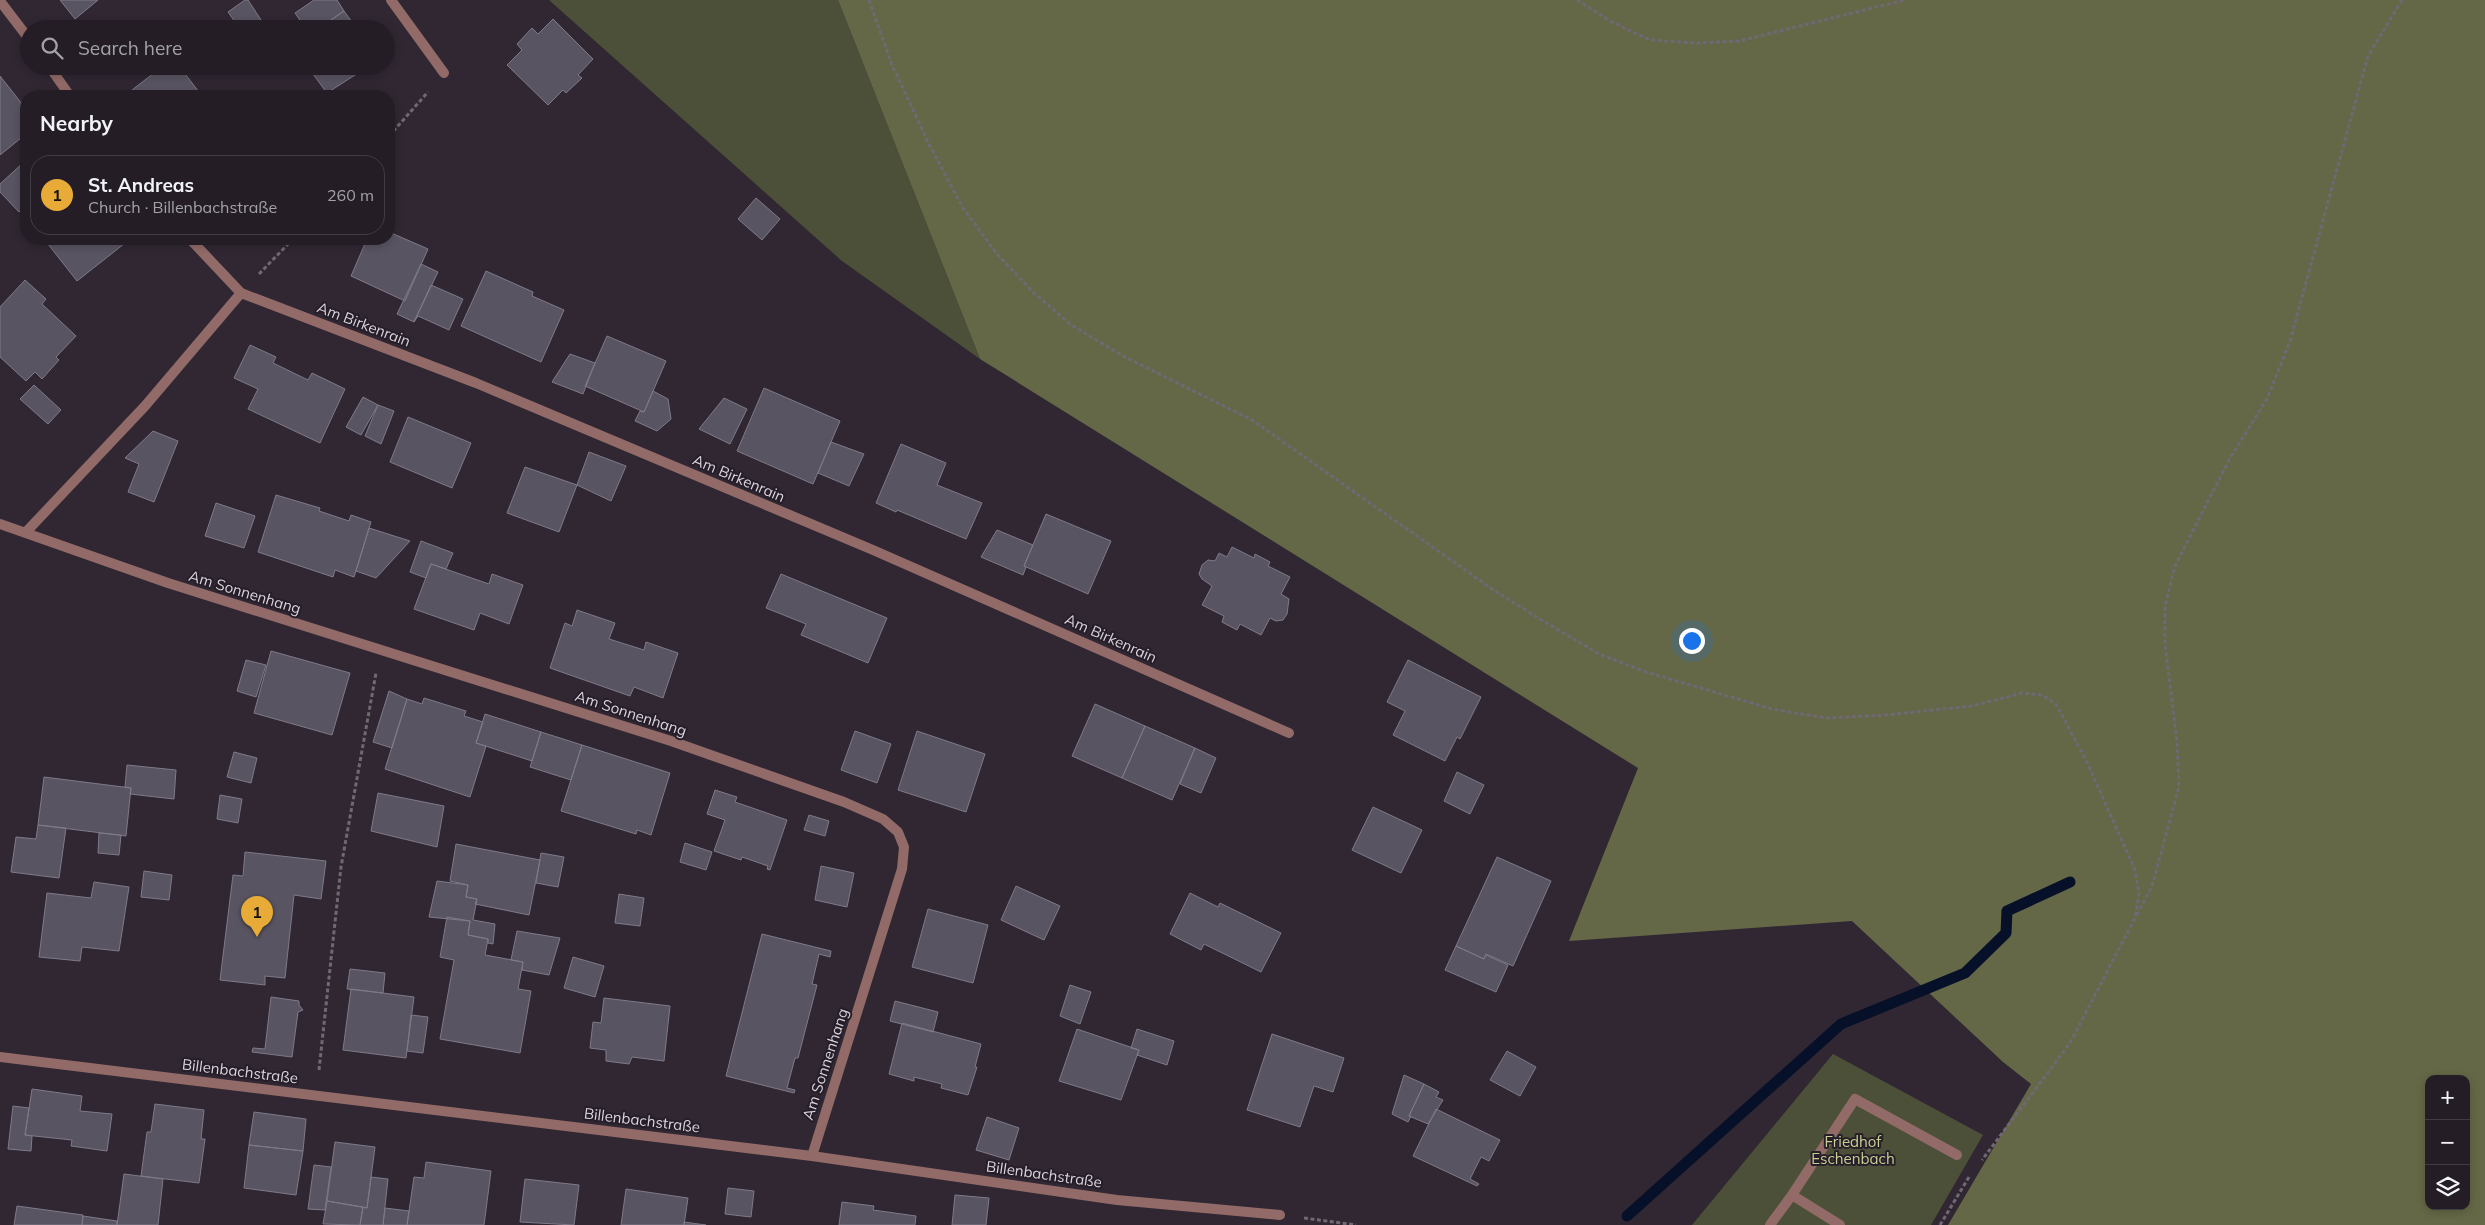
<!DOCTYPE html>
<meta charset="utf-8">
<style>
:root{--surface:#241d26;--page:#2c262e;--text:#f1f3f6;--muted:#a3a2a7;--line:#413b43;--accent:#e8ab37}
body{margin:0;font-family:Mulish,sans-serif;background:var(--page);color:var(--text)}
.controls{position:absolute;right:15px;bottom:15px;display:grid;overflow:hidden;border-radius:10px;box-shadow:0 2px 8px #0003}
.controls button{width:45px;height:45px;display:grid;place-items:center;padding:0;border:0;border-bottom:1px solid var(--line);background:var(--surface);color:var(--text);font:25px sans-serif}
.you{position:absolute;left:1691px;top:640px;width:18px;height:18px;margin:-12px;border:4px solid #fff;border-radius:50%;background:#1a73e8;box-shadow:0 0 0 8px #1a73e833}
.badge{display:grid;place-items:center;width:32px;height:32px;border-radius:50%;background:var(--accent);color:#111;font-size:16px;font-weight:700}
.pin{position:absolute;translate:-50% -41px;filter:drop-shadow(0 1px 2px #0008)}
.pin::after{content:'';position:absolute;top:26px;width:18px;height:15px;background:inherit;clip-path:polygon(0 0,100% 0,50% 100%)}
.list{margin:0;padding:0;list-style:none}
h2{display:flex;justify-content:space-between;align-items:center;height:65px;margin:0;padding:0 20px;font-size:21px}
h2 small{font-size:16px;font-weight:400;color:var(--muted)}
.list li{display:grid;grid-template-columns:32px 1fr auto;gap:15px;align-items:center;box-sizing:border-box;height:80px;margin:0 10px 10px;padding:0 10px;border:1px solid var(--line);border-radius:20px}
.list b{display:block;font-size:19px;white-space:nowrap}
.list p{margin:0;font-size:16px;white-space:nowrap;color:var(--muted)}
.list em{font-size:16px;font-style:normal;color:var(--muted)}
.icon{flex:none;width:28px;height:28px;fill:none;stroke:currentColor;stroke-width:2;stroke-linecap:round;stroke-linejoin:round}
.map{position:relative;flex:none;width:2485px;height:1225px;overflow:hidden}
.search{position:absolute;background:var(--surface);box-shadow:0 2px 8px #0003;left:20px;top:20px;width:375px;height:55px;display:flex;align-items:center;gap:12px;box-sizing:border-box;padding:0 18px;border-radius:28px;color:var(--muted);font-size:19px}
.panel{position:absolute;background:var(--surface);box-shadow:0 2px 8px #0003;left:20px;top:90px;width:375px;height:155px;border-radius:20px}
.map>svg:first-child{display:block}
</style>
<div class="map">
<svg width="2485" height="1225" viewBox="0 0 2485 1225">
<rect width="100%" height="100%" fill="#302733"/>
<path fill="#4d5038" d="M549,0H838L980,359L842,261Z
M1833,1054L1983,1135L1931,1225H1692Z"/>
<path fill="#646846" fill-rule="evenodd" d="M838,0H2485V1225H1948L2031,1084L2003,1062L1852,921L1569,941L1638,768L980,359ZM2429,1079H2466V1206H2429Z"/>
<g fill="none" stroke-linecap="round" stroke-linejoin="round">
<path stroke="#061028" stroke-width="11" d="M1627,1216L1841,1024L1965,973L2006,933L2007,911L2070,882"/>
</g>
<path fill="#595462" stroke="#7f7a89" d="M60,0H98L75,19Z
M245,0H248L263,23L255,29H240L228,12Z
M314,0H337L344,11L318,29H306L295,13Z
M344,11L357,29H318Z
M553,19L593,59L578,75L582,78L566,93L563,90L548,105L507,65L522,50L517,44L532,28L538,34Z
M163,66H179L202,96H136L132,90Z
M307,66H369L327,93Z
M0,76L26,109V134L0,155Z
M25,161L26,206L19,212L0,192V184Z
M756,198L780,219L762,240L738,219Z
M389,232L428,249L405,301L351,276L367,239H389Z
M44,239H128L129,240L77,281Z
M421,264L438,272L414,322L397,314Z
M486,271L533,292L532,296L564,310L541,362L461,326Z
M25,280L46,299L42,304L76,336L56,357L59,360L42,379L35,372L26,381L0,357V307Z
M431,285L463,299L449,330L418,316L414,322Z
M607,336L666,361L644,412L585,386Z
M250,345L276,357L273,363L308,380L312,373L345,389L320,443L248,409L258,389L234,378Z
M570,354L595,363L583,394L552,382Z
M34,385L61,410L48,424L20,399Z
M764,388L840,421L813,484L737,451Z
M653,391L668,399L671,419L657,431L635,421L640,411L644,412Z
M363,397L378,405L361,435L346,427Z
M724,398L747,409L730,444L699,429Z
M378,405L394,411L381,444L365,436Z
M408,417L471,443L452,488L390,462Z
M153,431L178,441L154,502L128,492L139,464L125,458Z
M831,442L864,454L849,486L818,473Z
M901,444L946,463L937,485L982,503L966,539L897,510L896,512L876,503Z
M589,452L626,466L611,501L577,485Z
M525,467L577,485L559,532L507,513Z
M276,495L320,508L319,511L349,521L351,515L371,522L354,577L335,570L333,577L258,552Z
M216,503L255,516L244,548L205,536Z
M1046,514L1111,541L1088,594L1024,566Z
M369,528L410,541L376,578L356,571Z
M997,530L1033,545L1024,566L1026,567L1023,575L981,557Z
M421,541L453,553L446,569L431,564L426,578L410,572Z
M1232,547L1254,558L1255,554L1270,562L1268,566L1290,577L1281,594L1289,599L1287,614L1283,620L1276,621L1270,618L1261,635L1240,624L1237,630L1222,622L1224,616L1202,605L1212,586L1202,579L1199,574L1202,565L1208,560L1215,561L1219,553L1227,557Z
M431,564L489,584L492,574L523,585L509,624L480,613L474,630L414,609Z
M781,574L887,618L868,663L801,635L806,624L766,608Z
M577,610L615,623L609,639L644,650L646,642L678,653L663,698L634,687L630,696L550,668L565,623L572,626Z
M271,651L350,673L332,735L254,713Z
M246,660L266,665L256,697L237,691Z
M1408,660L1481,697L1460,739L1457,737L1445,761L1393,735L1405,711L1387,702Z
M389,691L407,699L392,748L373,742Z
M424,698L466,711L464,716L483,722L476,743L486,746L470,797L385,769L407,699L422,704Z
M1095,704L1145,726L1122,778L1072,756Z
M485,714L541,732L532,761L476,743Z
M1145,726L1195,748L1172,800L1122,778Z
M855,731L891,744L877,783L841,770Z
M917,731L985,754L966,812L898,790Z
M541,732L582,745L571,780L530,767Z
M582,745L670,773L651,835L637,830L636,834L561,811Z
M1195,748L1216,758L1201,793L1180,784Z
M234,752L257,758L251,783L227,777Z
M127,765L176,770L174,799L130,794L131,788L125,787Z
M1457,772L1484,785L1470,814L1444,801Z
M44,777L131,788L126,836L38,825Z
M715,790L737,797L735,802L787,820L770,870L767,869L768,866L742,857L741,860L714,851L725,820L707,814Z
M378,793L444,806L437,847L371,831Z
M220,795L242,799L238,823L217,819Z
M1373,807L1422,830L1401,873L1352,850Z
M809,815L829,821L825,836L804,830Z
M38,825L66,828L59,878L11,872L16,837L36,839Z
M99,833L121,835L119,855L98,853Z
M685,843L712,852L706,870L680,862Z
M456,844L540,860L529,915L475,904L477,899L466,897L468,885L450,881Z
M245,852L326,861L321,899L294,895L285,978L265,976V985L220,980L233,875L243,876Z
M541,853L564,857L558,887L536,883Z
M1497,857L1551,881L1513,966L1486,954L1484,959L1456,946Z
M821,866L854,873L847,907L815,900Z
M144,871L172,875L169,900L141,897Z
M437,881L468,885L466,897L477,899L473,920L495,924L493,944L488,943V939L468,935L470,921L429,917Z
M94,882L129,887L119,951L82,947L80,961L39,957L47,893L91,898Z
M1016,886L1060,906L1044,940L1001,920Z
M1190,893L1218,907L1220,903L1281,933L1261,972L1204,944L1201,950L1170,934Z
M619,894L644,898L640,926L615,923Z
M928,909L988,925L973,983L912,967Z
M447,917L470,921L468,935L488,939L485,955L523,962L518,989L531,991L520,1053L440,1039L454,960L440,957Z
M517,931L560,938L549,975L522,970L523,962L511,960Z
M762,934L831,951L830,957L819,954L812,984L817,985L798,1058H795L787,1088L795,1090L794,1093L726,1076Z
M1456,946L1484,959L1486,955L1508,965L1496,992L1445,970Z
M573,957L604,966L595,997L564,988Z
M350,969L385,973L383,993L347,989Z
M1070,985L1091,992L1080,1024L1060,1016Z
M351,989L414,997L406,1058L343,1050Z
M271,997L299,1001V1005L303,1010L298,1012L292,1057L252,1052L253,1048L265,1049Z
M604,998L670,1006L664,1061L632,1057L629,1064L606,1061V1050L590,1048L593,1022L601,1023Z
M895,1001L938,1012L933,1032L890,1021Z
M411,1015L428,1017L423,1053L407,1051Z
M902,1023L981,1044L975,1067H977L968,1095L941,1088L942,1084L914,1077V1081L889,1074Z
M1077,1029L1139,1050L1121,1100L1059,1081Z
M1137,1029L1174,1041L1167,1065L1137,1055L1139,1050L1131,1048Z
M1272,1034L1344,1058L1333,1092L1314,1086L1300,1127L1247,1110Z
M1507,1051L1536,1067L1520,1096L1490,1080Z
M1404,1075L1424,1084L1409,1116H1411L1408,1122L1392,1114Z
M1424,1084L1439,1092L1436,1097L1443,1100L1428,1124L1409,1116Z
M32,1089L82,1096L80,1111L112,1114L107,1151L71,1146L72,1140L25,1135Z
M155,1104L204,1110L201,1139H205L199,1183L141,1176L147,1132H151Z
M13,1106L29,1108L25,1135L32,1136L31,1151L8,1149Z
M1436,1109L1500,1140L1489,1161L1481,1157L1470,1179L1479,1184L1477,1186L1413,1156Z
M254,1112L306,1119L303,1151L249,1145Z
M987,1117L1019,1128L1009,1160L976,1150Z
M335,1142L375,1147L367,1208L327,1201Z
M249,1145L303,1151L296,1195L244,1188Z
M426,1162L491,1171L484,1225H407L414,1177L424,1178Z
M314,1165L331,1167L325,1210L308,1209Z
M124,1174L163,1179L158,1225H117Z
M371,1177L388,1179L383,1225H360L363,1207L367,1208Z
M525,1179L579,1185L574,1225L520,1222Z
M728,1188L754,1191L751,1217L725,1214Z
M626,1189L688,1198L684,1225H621Z
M955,1195L989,1198L986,1225H952Z
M327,1201L363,1207L360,1225L323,1224Z
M842,1202L874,1206L873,1210L916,1216L915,1225H839Z
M17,1206L83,1215L82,1225H14Z
M385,1208L409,1211L407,1225H383Z
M83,1216L117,1221V1225H82Z
M684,1222L706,1225H684Z"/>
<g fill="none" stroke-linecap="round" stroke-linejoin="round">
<path stroke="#706873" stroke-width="3" stroke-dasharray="4 2.5" stroke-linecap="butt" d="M869,0L892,65L930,146L963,208L997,254L1033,292L1070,324L1123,356L1252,420L1495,591L1540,619L1599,654L1646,672L1772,709L1826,718L1886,715L1972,706L2022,693L2042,695L2056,704L2087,762L2135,870L2139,894L2135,918L2070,1043L1982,1160
M1577,0L1610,21L1650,40L1697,43L1739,41L1905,0
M389,136L428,92
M259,274L293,239
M2137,915L2152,886L2179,787L2177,742L2165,644V606L2175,566L2230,458L2267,399L2290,341L2368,56L2402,0
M319,1070L341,867L376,673
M1304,1218L1356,1225
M1940,1225L1969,1177"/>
<path stroke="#926b68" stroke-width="10" d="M1792,1195L1840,1225
M1770,1225L1792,1195L1855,1099L1957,1155"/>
<path stroke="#926b68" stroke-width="10" d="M391,0L444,73
M0,1L29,39
M49,66L70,96
M190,239L241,293L476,383L873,550L1289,733
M0,524L168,583L671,741L844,802L883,819L898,832L904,847L902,869L812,1156
M27,531L145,406L241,293
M0,1057L812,1156L1117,1200L1280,1215"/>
</g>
<g text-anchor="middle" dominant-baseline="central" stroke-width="4" stroke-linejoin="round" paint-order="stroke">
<g font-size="15" fill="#dad4dc" stroke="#261e29">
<text transform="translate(364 324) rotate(21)">Am Birkenrain</text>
<text transform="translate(739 478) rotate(23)">Am Birkenrain</text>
<text transform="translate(245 592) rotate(17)">Am Sonnenhang</text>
<text transform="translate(1111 638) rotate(24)">Am Birkenrain</text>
<text transform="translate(631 713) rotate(18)">Am Sonnenhang</text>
<text transform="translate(825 1064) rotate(-72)">Am Sonnenhang</text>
<text transform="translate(240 1071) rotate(7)">Billenbachstraße</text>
<text transform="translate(642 1120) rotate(7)">Billenbachstraße</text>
<text transform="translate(1044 1174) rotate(8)">Billenbachstraße</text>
</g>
<g font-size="15" fill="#c7cf92" stroke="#261e29">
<text x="1853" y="1141">Friedhof<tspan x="1853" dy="17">Eschenbach</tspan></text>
</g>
</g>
</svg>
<div class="controls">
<button>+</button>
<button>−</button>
<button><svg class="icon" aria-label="layers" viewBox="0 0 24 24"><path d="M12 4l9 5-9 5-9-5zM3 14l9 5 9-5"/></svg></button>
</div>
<div class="you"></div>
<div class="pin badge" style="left:257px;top:937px">1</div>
<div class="search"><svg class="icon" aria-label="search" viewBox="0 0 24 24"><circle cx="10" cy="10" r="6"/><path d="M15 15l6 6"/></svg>Search here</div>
<section class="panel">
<h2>Nearby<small></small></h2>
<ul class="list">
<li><span class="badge">1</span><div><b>St. Andreas</b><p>Church · Billenbachstraße</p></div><em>260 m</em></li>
</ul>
</section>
</div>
